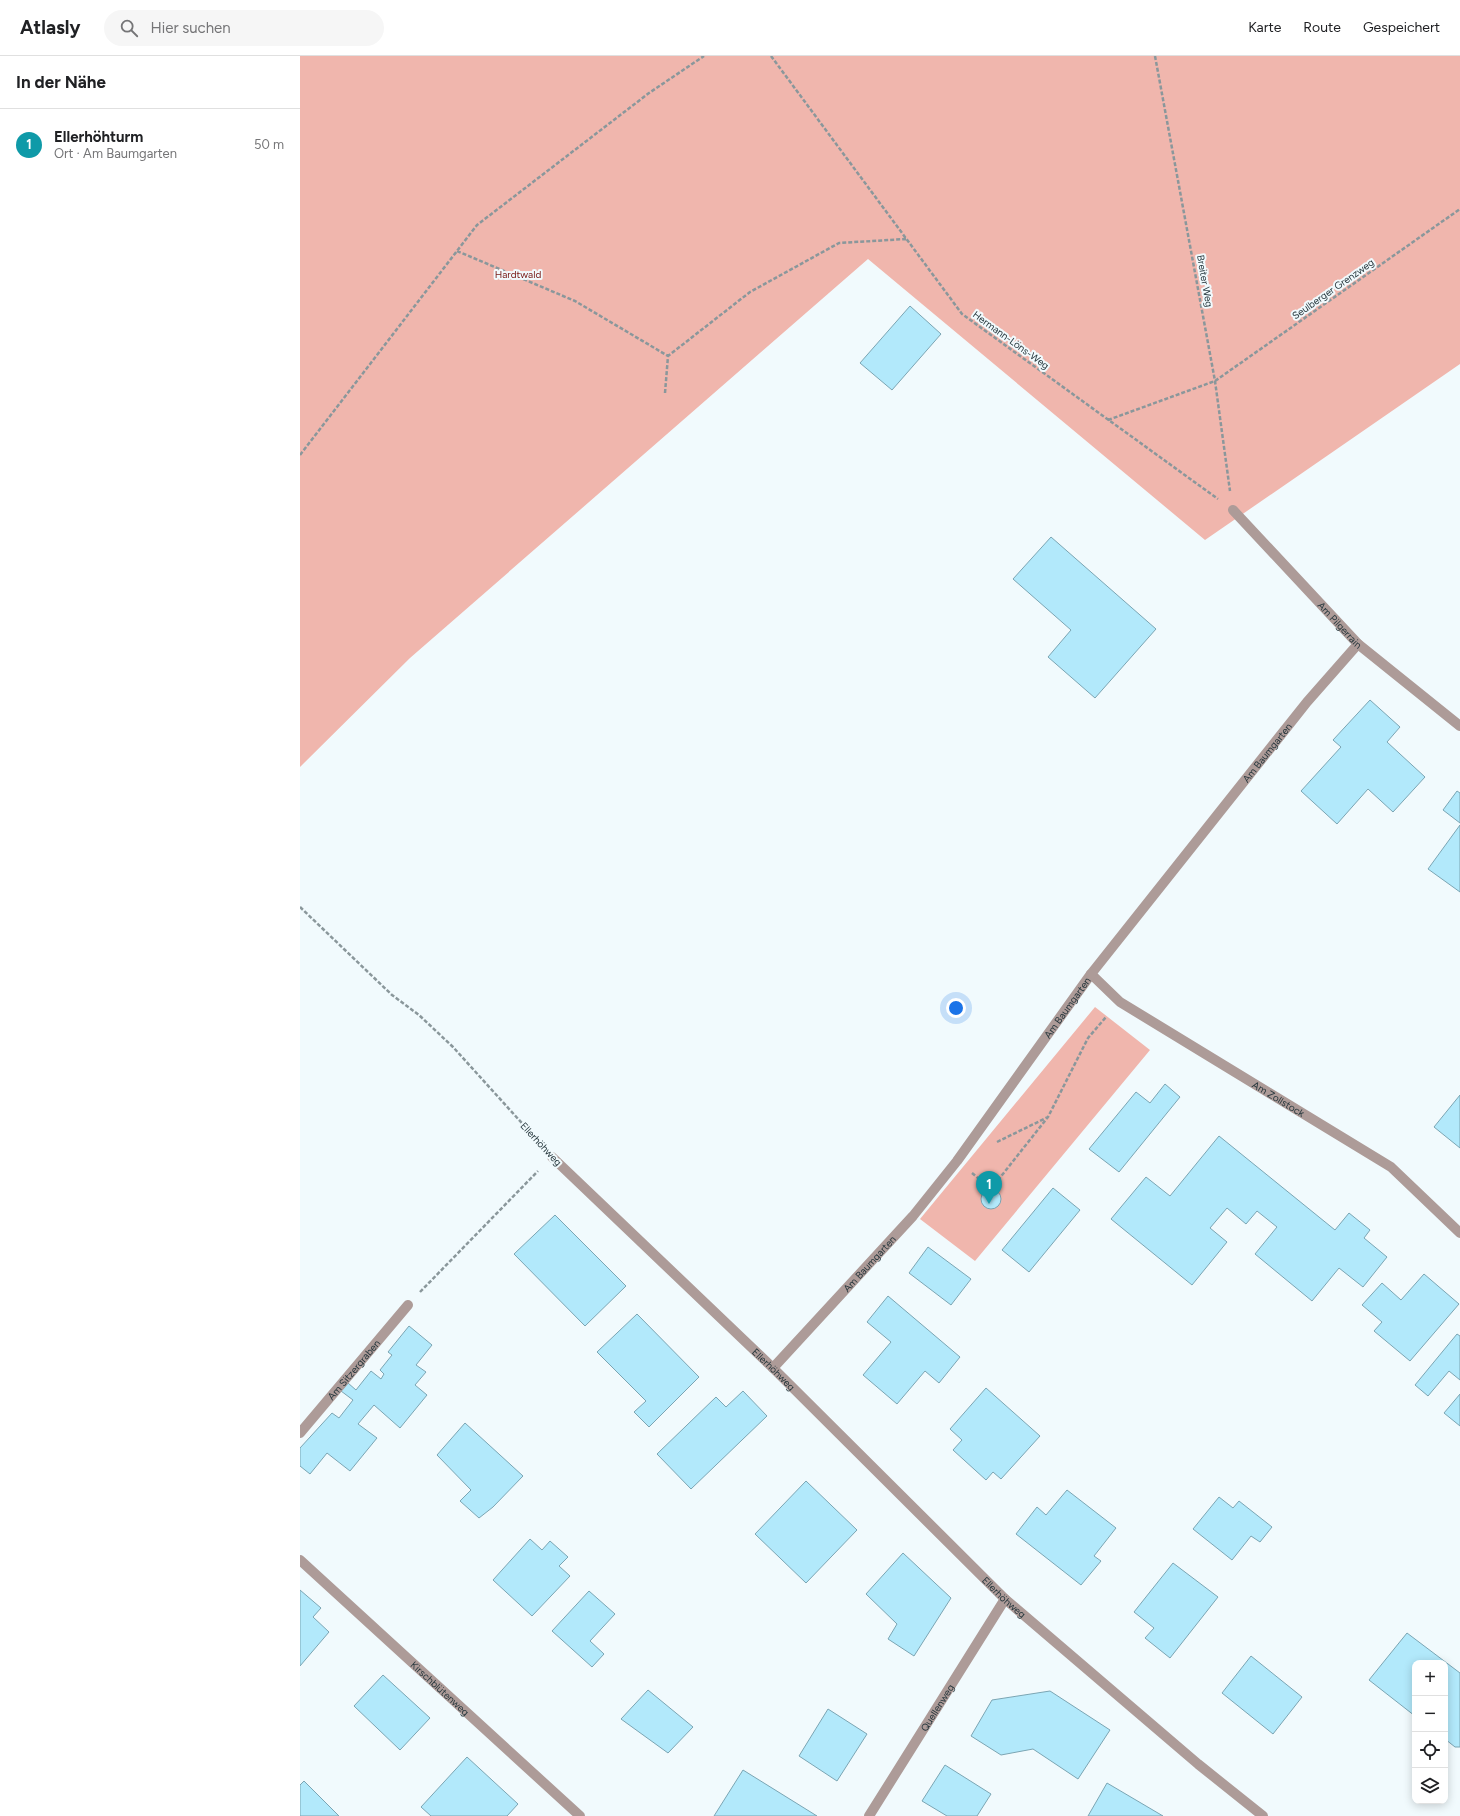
<!DOCTYPE html>
<html lang="de">
<meta charset="utf-8">
<style>
:root{--surface:#fff;--page:#f6f6f6;--text:#202124;--muted:#757577;--line:#e0e0e0;--accent:#a71213}
body{margin:0;font-family:Figtree,sans-serif;background:var(--page);color:var(--text)}
.controls{position:absolute;right:12px;bottom:12px;display:grid;overflow:hidden;border-radius:8px;box-shadow:0 2px 10px #0003}
.controls button{width:36px;height:36px;display:grid;place-items:center;padding:0;border:0;border-bottom:1px solid var(--line);background:var(--surface);color:var(--text);font:20px sans-serif}
.you{position:absolute;left:656px;top:952px;width:14px;height:14px;margin:-10px;border:3px solid #fff;border-radius:50%;background:#1a73e8;box-shadow:0 0 0 6px #1a73e833}
.badge{display:grid;place-items:center;width:26px;height:26px;border-radius:50%;background:var(--accent);color:#fff;font-size:13px;font-weight:700}
.pin{position:absolute;translate:-50% -33px;filter:drop-shadow(0 1px 2px #0008)}
.pin::after{content:'';position:absolute;top:21px;width:14px;height:12px;background:inherit;clip-path:polygon(0 0,100% 0,50% 100%)}
.list{margin:0;padding:0;list-style:none}
h2{display:flex;justify-content:space-between;align-items:center;height:52px;margin:0;padding:0 16px;font-size:17px}
h2 small{font-size:13px;font-weight:400;color:var(--muted)}
.list li{display:grid;grid-template-columns:26px 1fr auto;gap:12px;align-items:center;box-sizing:border-box;height:72px;padding:0 16px;border-top:1px solid var(--line)}
.list b{display:block;font-size:15px;white-space:nowrap}
.list p{margin:0;font-size:13px;white-space:nowrap;color:var(--muted)}
.list em{font-size:13px;font-style:normal;color:var(--muted)}
.icon{flex:none;width:22px;height:22px;fill:none;stroke:currentColor;stroke-width:2;stroke-linecap:round;stroke-linejoin:round}
.map{position:relative;flex:none;width:1160px;height:1760px;overflow:hidden}
header{display:flex;align-items:center;gap:24px;box-sizing:border-box;height:56px;padding:0 20px;background:var(--surface);border-bottom:1px solid var(--line)}
header strong{font-size:19px}
nav{display:flex;gap:22px;margin-inline-start:auto;font-size:14px}
.search{width:280px;height:36px;background:var(--page);display:flex;align-items:center;gap:10px;box-sizing:border-box;padding:0 14px;border-radius:22px;color:var(--muted);font-size:15px}
main{display:flex}
aside{flex:1;background:var(--surface)}
.map>svg:first-child{display:block}
</style>
<header>
<strong>Atlasly</strong>
<div class="search"><svg class="icon" aria-label="search" viewBox="0 0 24 24"><circle cx="10" cy="10" r="6"/><path d="M15 15l6 6"/></svg>Hier suchen</div>
<nav><a>Karte</a><a>Route</a><a>Gespeichert</a></nav>
</header>
<main>
<aside>
<h2>In der Nähe<small></small></h2>
<ul class="list">
<li><span class="badge" style="background:#0f9aa8">1</span><div><b>Ellerhöhturm</b><p>Ort · Am Baumgarten</p></div><em>50 m</em></li>
</ul>
</aside>
<div class="map">
<svg width="1160" height="1760" viewBox="0 0 1160 1760">
<rect width="100%" height="100%" fill="#f1fafd"/>
<path fill="#f0b6ad" d="M0,0H1160V308L905,484L568,203L110,602L0,711Z
M795,951L850,994L675,1205L620,1163Z"/>
<path fill="#b2e9fb" stroke="#7ba5b3" d="M610,250L641,278L592,334L560,307Z
M751,481L856,573L795,642L748,601L771,574L713,523Z
M1070,644L1100,671L1087,686L1125,721L1093,756L1068,733L1037,768L1001,735L1041,691L1033,684Z
M1157,735L1160,737V767L1143,754Z
M1160,769V836L1128,813Z
M865,1028L880,1041L819,1116L789,1093L836,1036L850,1047Z
M1160,1039V1092L1134,1071Z
M919,1080L1035,1174L1049,1157L1070,1174L1064,1182L1087,1201L1063,1231L1039,1212L1012,1245L955,1198L977,1171L957,1155L946,1168L927,1152L910,1172L927,1186L892,1229L811,1163L846,1121L870,1140Z
M753,1132L780,1154L729,1216L702,1194Z
M681 1143a10 10 0 1 1 20 0a10 10 0 1 1-20 0Z
M255,1159L326,1230L285,1270L214,1198Z
M628,1191L671,1223L651,1249L609,1217Z
M1124,1218L1159,1248L1110,1305L1074,1275L1082,1266L1062,1249L1082,1227L1101,1244Z
M588,1240L660,1301L639,1327L625,1315L597,1348L563,1319L591,1286L567,1266Z
M337,1258L399,1321L349,1371L334,1356L346,1345L297,1296Z
M109,1270L132,1289L116,1309L126,1316L115,1329L127,1339L100,1372L74,1349L58,1368L77,1382L50,1415L27,1397L10,1418L0,1410V1392L32,1357L39,1362L53,1344L41,1335L48,1327L56,1334L71,1315L81,1323L84,1318L80,1314L92,1299L88,1296Z
M1157,1278L1160,1280V1324L1149,1315L1128,1340L1115,1329Z
M686,1332L740,1380L701,1423L693,1416L686,1424L653,1394L662,1384L650,1373Z
M443,1335L467,1360L391,1433L357,1398L416,1341L426,1351Z
M1160,1338V1370L1144,1357Z
M165,1367L223,1420L193,1451L179,1462L160,1445L171,1434L137,1399Z
M506,1425L557,1474L506,1527L455,1478Z
M767,1434L816,1472L794,1500L801,1505L781,1529L716,1478L737,1451L746,1459Z
M919,1441L933,1452L939,1445L972,1471L960,1486L951,1480L932,1504L893,1473Z
M230,1483L242,1494L250,1485L268,1501L259,1510L270,1520L232,1560L193,1524Z
M603,1497L651,1542L614,1600L588,1583L597,1568L566,1538Z
M873,1507L918,1541L870,1602L845,1582L854,1572L834,1556Z
M0,1534L21,1552L13,1561L29,1576L0,1610Z
M289,1535L315,1558L290,1585L304,1598L292,1611L252,1575Z
M1107,1577L1160,1617V1691H1155L1145,1683V1607H1115V1660L1069,1624Z
M951,1600L1002,1641L973,1678L922,1637Z
M83,1619L130,1662L100,1694L54,1650Z
M348,1634L393,1671L368,1697L321,1663Z
M750,1635L810,1674L778,1723L733,1693L701,1699L671,1680L692,1644Z
M528,1653L567,1678L537,1725L499,1700Z
M167,1701L218,1748L207,1760H131L121,1751Z
M645,1709L691,1738L677,1760H647L622,1745Z
M443,1714L517,1760H414Z
M4,1725L39,1760H0V1729Z
M807,1727L863,1760H788Z"/>
<g fill="none" stroke-linecap="round" stroke-linejoin="round">
<path stroke="#8a979b" stroke-width="2.5" stroke-dasharray="4 2" stroke-linecap="butt" d="M471,0L662,258L918,443
M855,0L915,325L930,435
M157,195L275,245L368,300
M365,337L368,300L450,236L539,187L606,183
M808,364L915,325L1160,153
M0,399L177,169L349,37L404,0
M0,851L92,939L119,959L153,991L239,1086
M697,1086L748,1061
M672,1117L691,1133L748,1061L788,982L806,961
M120,1236L238,1115"/>
<g stroke="#ad9b98" stroke-width="10">
<path id="s1" d="M933,454L1058,588L1160,670"/>
<path id="s2" d="M791,918L820,946L1091,1111L1160,1177"/>
<path id="s3" d="M252,1101L473,1312L705,1543L898,1708L963,1760"/>
<path id="s4" d="M473,1312L613,1160L657,1105L791,918L1007,646L1058,588"/>
<path id="s5" d="M0,1377L108,1249"/>
<path id="s6" d="M0,1504L280,1760"/>
<path id="s7" d="M569,1760L705,1543"/>
</g>
</g>
<g text-anchor="middle" dominant-baseline="central" stroke-width="4" stroke-linejoin="round" paint-order="stroke">
<g font-size="10" fill="#771613" stroke="#f1fafd">
<text x="218" y="218">Hardtwald</text>
</g>
<g font-size="10" fill="#26373d" stroke="#f1fafd">
<text transform="translate(905 225) rotate(80)">Breiter Weg</text>
<text transform="translate(1033 233) rotate(-35)">Seulberger Grenzweg</text>
<text transform="translate(711 284) rotate(36)">Hermann-Löns-Weg</text>
<text stroke="none"><textPath href="#s1" startOffset="157">Am Pilgerrain</textPath></text>
<text stroke="none"><textPath href="#s4" startOffset="790">Am Baumgarten</textPath></text>
<text stroke="none"><textPath href="#s4" startOffset="466">Am Baumgarten</textPath></text>
<text stroke="none"><textPath href="#s2" startOffset="226">Am Zollstock</textPath></text>
<text transform="translate(241 1088) rotate(47)">Ellerhöhweg</text>
<text stroke="none"><textPath href="#s4" startOffset="142">Am Baumgarten</textPath></text>
<text stroke="none"><textPath href="#s5" startOffset="83">Am Sitzergraben</textPath></text>
<text stroke="none"><textPath href="#s3" startOffset="307">Ellerhöhweg</textPath></text>
<text stroke="none"><textPath href="#s3" startOffset="631">Ellerhöhweg</textPath></text>
<text stroke="none"><textPath href="#s6" startOffset="190">Kirschblütenweg</textPath></text>
<text stroke="none"><textPath href="#s7" startOffset="128">Quellenweg</textPath></text>
</g>
</g>
</svg>
<div class="controls">
<button>+</button>
<button>−</button>
<button><svg class="icon" aria-label="locate" viewBox="0 0 24 24"><circle cx="12" cy="12" r="6"/><path d="M12 2v4M12 18v4M2 12h4M18 12h4"/></svg></button>
<button><svg class="icon" aria-label="layers" viewBox="0 0 24 24"><path d="M12 4l9 5-9 5-9-5zM3 14l9 5 9-5"/></svg></button>
</div>
<div class="you"></div>
<div class="pin badge" style="left:689px;top:1148px;background:#0f9aa8">1</div>
</div>
</main>
